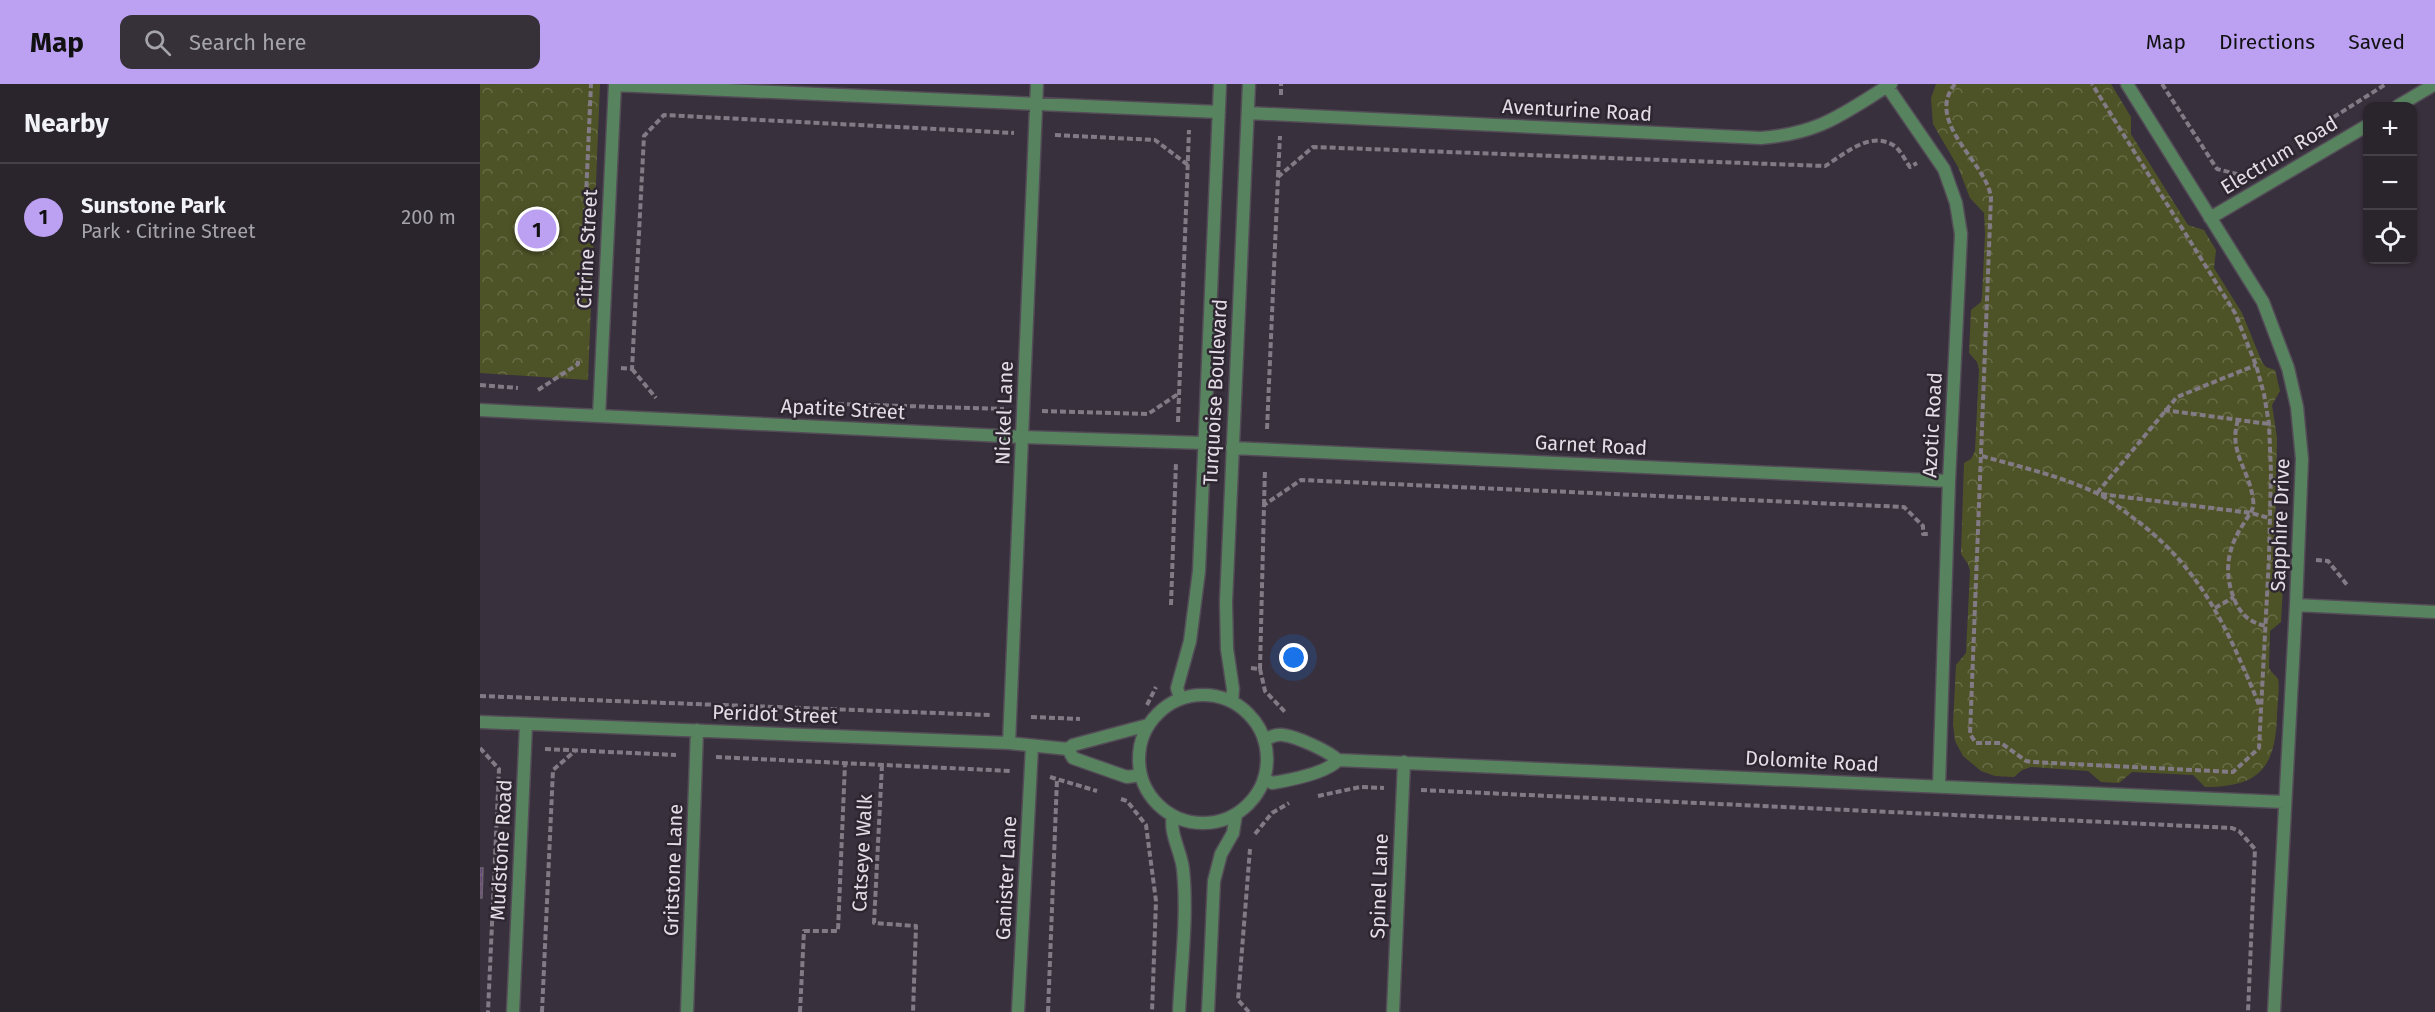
<!DOCTYPE html>
<meta charset="utf-8">
<style>
:root{--surface:#2a242d;--page:#363039;--text:#f1f3f6;--muted:#a5a4aa;--line:#464149;--accent:#bca0f2}
body{margin:0;font-family:"Fira Sans",sans-serif;background:var(--page);color:var(--text)}
.controls{position:absolute;right:18px;top:18px;display:grid;overflow:hidden;border-radius:12px;box-shadow:0 2px 4px #0004}
.controls button{width:54px;height:54px;display:grid;place-items:center;padding:0;border:0;border-bottom:2px solid var(--line);background:var(--surface);color:var(--text);font:30px sans-serif}
.you{position:absolute;left:814px;top:574px;width:21px;height:21px;margin:-15px;border:4px solid #fff;border-radius:50%;background:#1a73e8;box-shadow:0 0 0 9px #1a73e833}
.badge{display:grid;place-items:center;width:39px;height:39px;border-radius:50%;background:var(--accent);color:#111;font-size:20px;font-weight:700}
.pin{position:absolute;translate:-50% -50%;border:3px solid #fff;box-shadow:0 2px 6px #0006}
.list{margin:0;padding:0;list-style:none}
h2{display:flex;justify-content:space-between;align-items:center;height:78px;margin:0;padding:0 24px;font-size:26px}
h2 small{font-size:20px;font-weight:400;color:var(--muted)}
.list li{display:grid;grid-template-columns:39px 1fr auto;gap:18px;align-items:center;box-sizing:border-box;height:108px;padding:0 24px;border-top:2px solid var(--line)}
.list b{display:block;font-size:22px;white-space:nowrap}
.list p{margin:0;font-size:20px;white-space:nowrap;color:var(--muted)}
.list em{font-size:20px;font-style:normal;color:var(--muted)}
.icon{flex:none;width:33px;height:33px;fill:none;stroke:currentColor;stroke-width:2;stroke-linecap:round;stroke-linejoin:round}
.map{position:relative;flex:none;width:1955px;height:928px;overflow:hidden}
header{display:flex;align-items:center;gap:36px;box-sizing:border-box;height:84px;padding:0 30px;background:var(--accent);color:#111}
header strong{font-size:28px}
nav{display:flex;gap:33px;margin-inline-start:auto;font-size:21px}
.search{width:420px;height:54px;background:var(--page);display:flex;align-items:center;gap:15px;box-sizing:border-box;padding:0 21px;border-radius:12px;color:var(--muted);font-size:22px}
main{display:flex}
aside{flex:1;background:var(--surface)}
.map>svg:first-child{display:block}
</style>
<header>
<strong>Map</strong>
<div class="search"><svg class="icon" aria-label="search" viewBox="0 0 24 24"><circle cx="10" cy="10" r="6"/><path d="M15 15l6 6"/></svg>Search here</div>
<nav><a>Map</a><a>Directions</a><a>Saved</a></nav>
</header>
<main>
<aside>
<h2>Nearby<small></small></h2>
<ul class="list">
<li><span class="badge">1</span><div><b>Sunstone Park</b><p>Park · Citrine Street</p></div><em>200 m</em></li>
</ul>
</aside>
<div class="map">
<svg width="1955" height="928" viewBox="0 0 1955 928">
<defs>
<pattern id="forest-crowns" width="20" height="18" patternUnits="userSpaceOnUse" patternTransform="scale(1.5)"><rect width="20" height="18" fill="#4e5327"/><path d="M2 6a3 3 0 1 1 6 0M12 15a3 3 0 1 1 6 0" fill="none" stroke="#676b46"/></pattern>
<pattern id="building-hatch" width="6" height="6" patternUnits="userSpaceOnUse" patternTransform="scale(1.5)"><rect width="6" height="6" fill="#673e77"/><path d="M-1 1l2-2M0 6l6-6M5 7l2-2" fill="none" stroke="#7d598a"/></pattern>
</defs>
<rect width="100%" height="100%" fill="#38303c"/>
<path fill="url(#forest-crowns)" d="M0,0H120L108,296L0,289Z
M1456,0H1631L1651,33V50L1708,141L1724,146L1736,166L1734,184L1762,229L1782,278L1786,283L1795,286L1800,307L1792,321L1797,354L1795,449L1796,454L1805,464L1801,538L1790,547L1789,584C1791,588 1796,592 1798,595C1800,601 1797,625 1797,633C1795,685 1778,703 1725,703L1713,691L1652,688L1639,699L1621,698L1608,687L1551,683L1542,686L1534,693L1515,692L1501,687L1483,672L1475,657L1473,640L1476,581L1486,569L1490,487L1488,480L1481,470L1484,379L1491,375L1495,367L1499,286L1497,278L1489,269L1491,226L1501,218L1502,213L1505,150L1504,129L1490,114L1478,83L1453,40L1451,14Z"/>
<path fill="url(#building-hatch)" stroke="#6e6572" stroke-width="1.5" d="M0,784H3L2,814H0Z"/>
<g fill="none" stroke-linecap="round" stroke-linejoin="round">
<g stroke="#534c57" stroke-width="15">
<path id="street" d="M1647,0L1783,218L1808,284L1817,323L1822,375L1816,521L1794,928
M135,1L739,28
M1407,2L1464,85L1476,119L1481,150L1469,397L1459,702
M1918,22L1955,0
M768,29L1281,54C1341,49 1362,30 1411,0
M1730,134L1888,41
M0,326L543,353L724,359
M119,332L135,0
M752,364L1469,397
M1816,521L1955,528
M659 675a64 64 0 1 1 128 0a64 64 0 1 1-128 0Z
M700,614L697,604L710,557L719,487L740,0
M752,617L753,605L747,565L746,518L769,0
M0,638L529,659L588,665L593,661L668,641
M784,656C790,653 796,650 803,651C818,653 848,667 858,676L1804,718
M529,659L557,0
M588,665L593,674L647,693L661,691
M784,694L792,699C810,696 847,689 858,676
M693,732C689,749 701,767 703,785C708,832 701,881 699,928
M33,928L46,641
M207,928L217,646
M538,928L552,662
M728,928L734,797L741,770L753,749L756,730
M913,928L924,678"/>
</g>
<path stroke="#827b85" stroke-width="4" stroke-dasharray="6 3" stroke-linecap="butt" d="M1475,0C1444,38 1506,78 1511,113L1490,650L1496,659H1521L1546,677L1552,678L1753,688L1779,664L1789,474L1791,388L1789,340L1784,310L1776,281L1755,229L1612,0
M1682,0L1737,85L1761,91
M801,11V0
M1846,38L1906,0
M575,51L675,56L708,81
M798,92L800,52
M104,157L111,0
M141,284L152,285L164,52L184,31L534,49
M152,285L176,314
M0,301L38,304
M58,306L98,280V276
M358,320L524,325
M1684,326L1789,340
M562,327L668,330L698,310
M1758,336C1748,368 1769,385 1773,415C1775,426 1769,430 1764,439C1747,464 1743,489 1755,517C1761,531 1771,539 1786,542
M698,338L709,46
M787,345L798,93L833,63L1345,82C1365,70 1389,47 1413,61C1420,65 1425,76 1430,83L1437,79
M1502,372C1540,383 1578,391 1614,408C1628,414 1640,424 1652,433C1722,484 1748,546 1780,623
M1617,409L1697,313L1776,281
M1621,410L1771,429L1789,434
M784,421L785,385
M1836,476L1848,477L1868,502
M691,521L696,378
M1735,524L1754,513
M771,584L780,585L784,421L821,396L1424,423L1443,442V450H1449
M780,585L785,607L806,629
M0,612L510,631
M667,621L676,603
M551,633L600,635
M0,664L19,685L8,928
M65,665L196,671
M236,673L531,687
M402,681L394,839L436,842L433,928
M570,693L617,707
M941,706L1752,744L1759,747L1775,765L1768,928
M838,712L880,703L904,704
M641,715L647,717L666,741L676,817L672,928
M775,750L792,729L809,719
M62,928L73,686L95,667
M320,928L324,847H358L365,679
M568,928L577,695
M769,928L758,916L770,765"/>
<use href="#street" stroke="#58835f" stroke-width="12"/>
</g>
<g text-anchor="middle" dominant-baseline="central" stroke-width="5" stroke-linejoin="round" paint-order="stroke">
<g font-size="20" fill="#e3dde5" stroke="#2e2631">
<text transform="translate(1097 26) rotate(3)">Aventurine Road</text>
<text transform="translate(1799 71) rotate(-31)">Electrum Road</text>
<text transform="translate(107 165) rotate(-87)">Citrine Street</text>
<text transform="translate(735 308) rotate(-87)">Turquoise Boulevard</text>
<text transform="translate(363 325) rotate(3)">Apatite Street</text>
<text transform="translate(524 329) rotate(-88)">Nickel Lane</text>
<text transform="translate(1452 341) rotate(-87)">Azotic Road</text>
<text transform="translate(1111 361) rotate(3)">Garnet Road</text>
<text transform="translate(1800 441) rotate(-88)">Sapphire Drive</text>
<text transform="translate(295 630) rotate(2)">Peridot Street</text>
<text transform="translate(1332 677) rotate(3)">Dolomite Road</text>
<text transform="translate(21 766) rotate(-87)">Mudstone Road</text>
<text transform="translate(382 769) rotate(-87)">Catseye Walk</text>
<text transform="translate(193 786) rotate(-88)">Gritstone Lane</text>
<text transform="translate(526 794) rotate(-87)">Ganister Lane</text>
<text transform="translate(899 802) rotate(-88)">Spinel Lane</text>
</g>
</g>
</svg>
<div class="controls">
<button>+</button>
<button>−</button>
<button><svg class="icon" aria-label="locate" viewBox="0 0 24 24"><circle cx="12" cy="12" r="6"/><path d="M12 2v4M12 18v4M2 12h4M18 12h4"/></svg></button>
</div>
<div class="you"></div>
<div class="pin badge" style="left:57px;top:145px">1</div>
</div>
</main>
